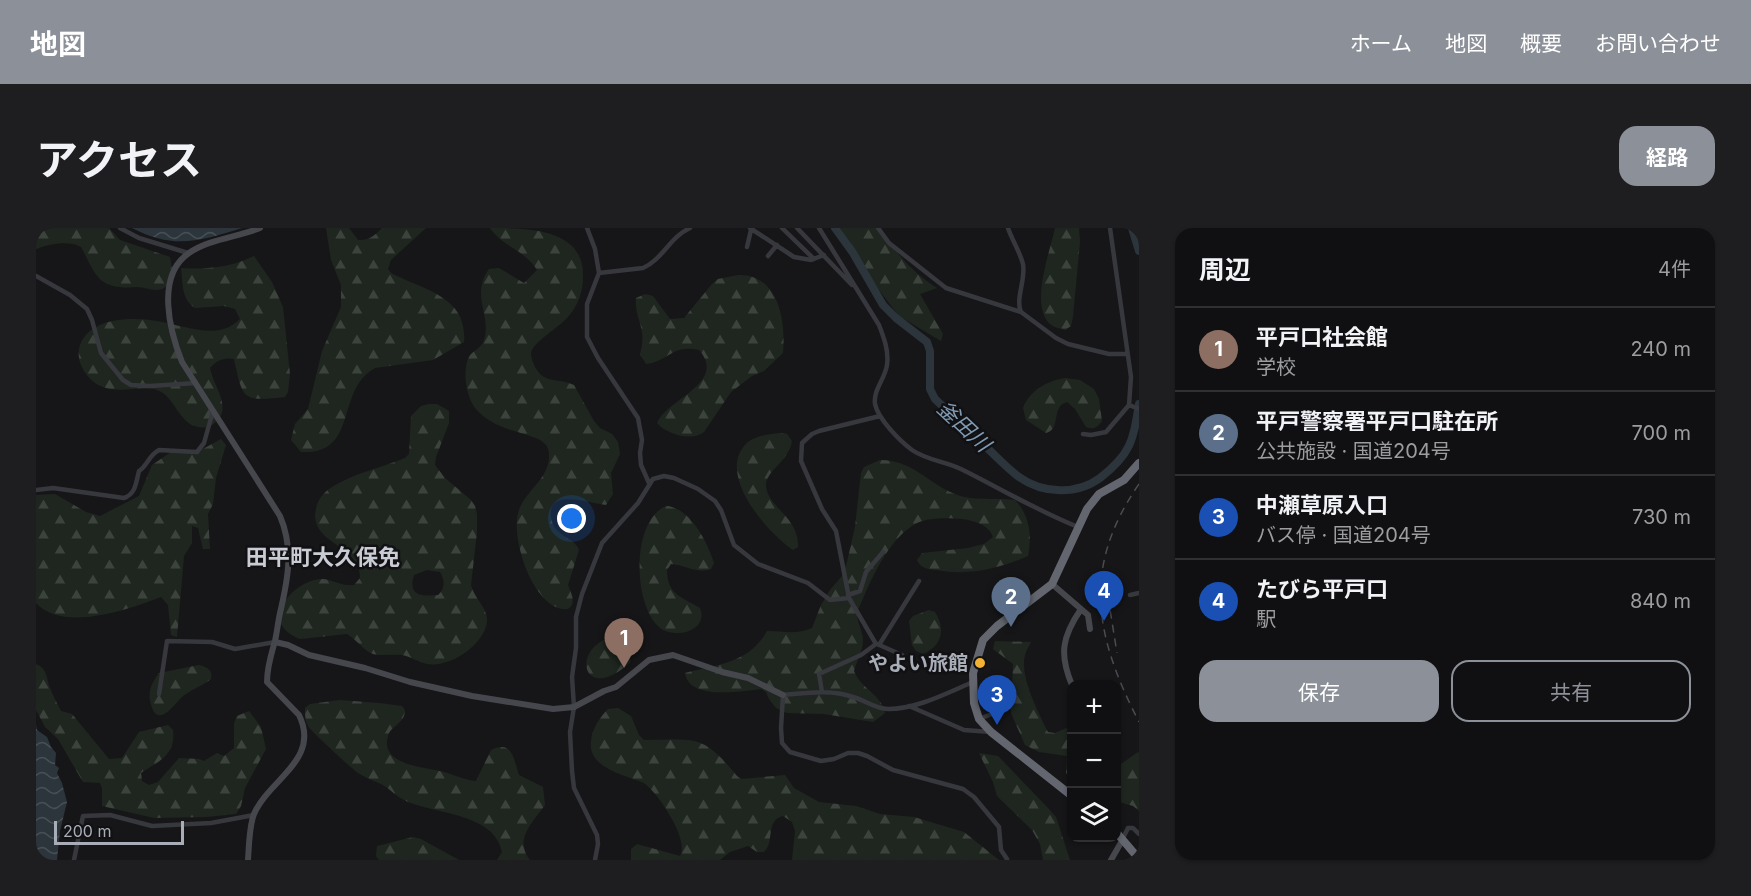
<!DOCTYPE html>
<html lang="ja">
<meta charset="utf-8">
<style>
:root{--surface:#101012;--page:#1e1e20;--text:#f1f3f6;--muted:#9c9d9f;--line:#303032;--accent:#8c9099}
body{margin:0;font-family:Inter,"Noto Sans JP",sans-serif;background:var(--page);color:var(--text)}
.controls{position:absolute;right:18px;bottom:18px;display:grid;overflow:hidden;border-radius:12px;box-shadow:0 2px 4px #0004}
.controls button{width:54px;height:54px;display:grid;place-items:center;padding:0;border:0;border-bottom:2px solid var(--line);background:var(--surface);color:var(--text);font:30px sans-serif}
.scale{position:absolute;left:18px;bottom:15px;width:130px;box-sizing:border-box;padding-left:6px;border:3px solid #a8adb8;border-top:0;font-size:16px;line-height:21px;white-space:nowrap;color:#a8adb8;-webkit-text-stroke:4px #111113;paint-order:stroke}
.you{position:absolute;left:536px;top:291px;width:21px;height:21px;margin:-15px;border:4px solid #fff;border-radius:50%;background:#1a73e8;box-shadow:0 0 0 9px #1a73e833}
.badge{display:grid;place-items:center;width:39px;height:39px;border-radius:50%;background:var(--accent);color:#fff;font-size:20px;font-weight:700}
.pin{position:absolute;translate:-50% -50px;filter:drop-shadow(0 2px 3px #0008)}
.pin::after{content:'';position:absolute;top:32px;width:21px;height:18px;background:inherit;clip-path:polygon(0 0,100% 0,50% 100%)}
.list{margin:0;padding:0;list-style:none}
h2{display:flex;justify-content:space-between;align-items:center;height:78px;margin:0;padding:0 24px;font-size:26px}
h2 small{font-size:20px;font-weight:400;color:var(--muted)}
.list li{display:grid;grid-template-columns:39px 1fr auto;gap:18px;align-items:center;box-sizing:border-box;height:84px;padding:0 24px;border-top:2px solid var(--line)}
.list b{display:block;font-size:22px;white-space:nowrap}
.list p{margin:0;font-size:20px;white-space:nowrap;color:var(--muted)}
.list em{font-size:20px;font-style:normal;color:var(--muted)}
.actions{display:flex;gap:12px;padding:18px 24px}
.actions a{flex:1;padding:14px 0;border:2px solid var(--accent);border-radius:18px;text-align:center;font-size:21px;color:var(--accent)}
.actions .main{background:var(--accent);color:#fff}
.icon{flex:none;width:33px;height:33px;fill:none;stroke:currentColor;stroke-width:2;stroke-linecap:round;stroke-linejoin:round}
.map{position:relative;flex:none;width:1103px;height:632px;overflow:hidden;border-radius:18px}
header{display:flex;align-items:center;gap:36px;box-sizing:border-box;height:84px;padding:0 30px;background:var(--accent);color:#fff}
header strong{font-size:28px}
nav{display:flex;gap:33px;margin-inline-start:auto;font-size:21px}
.intro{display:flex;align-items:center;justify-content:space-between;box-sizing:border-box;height:144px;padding:0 36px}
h1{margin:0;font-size:42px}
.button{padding:15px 27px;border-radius:18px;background:var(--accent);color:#fff;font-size:21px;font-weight:700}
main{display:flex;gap:36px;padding:0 36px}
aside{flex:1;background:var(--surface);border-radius:18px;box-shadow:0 2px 4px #0004}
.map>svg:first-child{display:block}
</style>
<header>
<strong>地図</strong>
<nav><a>ホーム</a><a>地図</a><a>概要</a><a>お問い合わせ</a></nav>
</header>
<div class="intro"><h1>アクセス</h1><a class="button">経路</a></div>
<main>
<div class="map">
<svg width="1103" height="632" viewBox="0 0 1103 632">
<defs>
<pattern id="forest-firs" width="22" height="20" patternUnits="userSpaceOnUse" patternTransform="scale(1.5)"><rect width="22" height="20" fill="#1e261f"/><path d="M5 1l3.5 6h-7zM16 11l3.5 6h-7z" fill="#3c433d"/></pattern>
<pattern id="water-waves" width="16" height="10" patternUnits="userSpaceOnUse" patternTransform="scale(1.5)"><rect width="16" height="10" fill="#2c353c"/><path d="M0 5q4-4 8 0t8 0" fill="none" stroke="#485056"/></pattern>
</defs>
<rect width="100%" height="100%" fill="#161618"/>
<path fill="url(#forest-firs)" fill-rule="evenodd" d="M0,0H73L84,12L134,29C137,41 138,62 120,62C113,62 108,59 101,59C89,60 75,60 65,52C56,44 51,29 45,19C33,12 13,16 0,21Z
M290,0H313L322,12C333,13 339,7 346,0H390L355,32L352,41L355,45C387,62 432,68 428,114L397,132L339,140C298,163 324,227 265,224L255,212L259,196L272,181L286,123L305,79V57L295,32Z
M454,0C491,0 548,0 547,48C547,64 542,78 531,90C523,99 496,115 495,125C495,130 497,135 499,139C509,157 521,149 538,157L558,193L564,200L576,206L582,214L584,226L575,245L577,266L570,277C557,276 518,262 515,282C514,288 516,296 519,300C526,310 539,311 543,322L532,357C535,365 541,375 532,381C498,385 473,308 483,282C490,262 514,250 513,227C513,223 512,218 508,215C503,210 494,208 488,206C470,201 452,195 440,181C430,170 426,142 433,129C437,122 446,120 448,112C456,87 434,68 453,41L463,40L488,55L501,42C490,23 466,18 454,0Z
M804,0H845C860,26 876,44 901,60L884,66L907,106L905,113L863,88L840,58Z
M1019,0H1043L1044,14L1037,89L1035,98L1029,102C1023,100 1016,99 1012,94C995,73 1014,24 1019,0Z
M218,28L236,54L247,79L254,146L252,164L249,169C205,174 207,171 198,131C187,129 180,133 174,140C178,161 199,181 176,197C170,201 161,200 154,196C143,189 138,173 127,165C107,150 71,178 48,143C43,135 41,126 44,117C55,89 96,89 121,93C147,97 182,114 204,91L199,81L188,78L159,80C145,71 147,55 145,40C170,42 196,39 218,28Z
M702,47C743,46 750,94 747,125L728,143L716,148L695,164L668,204C656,214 630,206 621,195C631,171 692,155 663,122C635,116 634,133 610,136L604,126C612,99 598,92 600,70L609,66L617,68L634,91L648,90L676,56L682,51Z
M1029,150L1044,152L1058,161L1063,171L1066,193C1062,199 1058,202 1050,199L1039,181L1031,174C1014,179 1026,201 1010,205L990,192L987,180C994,162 1011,153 1029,150Z
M393,176H401L413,183V195L400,229L399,237L409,250L435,272L439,278L441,286V304L435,357C438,370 453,382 451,394C448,417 414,440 391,436C382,434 374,428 365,427C356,426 345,428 337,426C328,423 320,411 311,406L264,411C254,407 243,400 244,388C245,369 268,351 287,351C298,352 307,359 318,357L324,350C325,316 272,316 280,281C282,271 287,265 296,259C318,245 345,240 369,230L373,226L375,188L385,178ZM391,342L404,344C409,352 409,361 402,367C387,368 371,369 378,347Z
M744,205L751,206L756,213C753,233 730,243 730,257C731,280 763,288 762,319L757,322C732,305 681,248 709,217C717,208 733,206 744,205Z
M185,211L190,217L180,250L177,276L172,286L174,321H167L162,300L156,298V315L148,328L141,409L135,407L132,377L125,369C93,381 28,405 0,375V267L19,266L50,284L64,288L103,268L116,237L135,224L165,222Z
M844,232C877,232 891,255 919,266C937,274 960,269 979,272C994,288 996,308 992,328C962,341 933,348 901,342C892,341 885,341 881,332L886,325L932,320L948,316L957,309C953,297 939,293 927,291C913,290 894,289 881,295C855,309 839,343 828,368C826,374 822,380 821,386C821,395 827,403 827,412C827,423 821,432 818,443C825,461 846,467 849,485L837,494L788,486L751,485L740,480L733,471L730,464L725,461C706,463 653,473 649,445C681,437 714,435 731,403C746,403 761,407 776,400L785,377L794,362L806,348L811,334L819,299L825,245L828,239Z
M630,278C654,279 672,315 678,335L675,341C660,346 650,337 635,336L631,342C631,367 646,369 664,380C673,403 638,412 623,399C597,376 595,293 630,278Z
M893,382L899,384C910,401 906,418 887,426L880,423L876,417L873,393L877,388Z
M576,409C591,411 592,420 595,434C546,478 534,420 576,409Z
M959,413L995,414C993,418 990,423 989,427C983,448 1003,486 1012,504L1019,505L1035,498V551L1030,545L1031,528L1003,524L989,517L975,485L977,436L957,421Z
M0,436C12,441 10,450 14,460C17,468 21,475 25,483L36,486L73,531L86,530L103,504L132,497L137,502C140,527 123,533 105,545L106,553L113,557L122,554L143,530L163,531L168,533L181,525L188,528L198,520V495L201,488L213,483L225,499L230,521L209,560L205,578L200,586L170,589L118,590L66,578V560L64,555L47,554L22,511L9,499L0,482Z
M163,437C171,439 177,442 175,451C166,458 154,462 146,469C136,479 120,503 114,472C112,462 117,453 123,445Z
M304,472L343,475L366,478L369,482C369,496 355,497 352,508C343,538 390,539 408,544C419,547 428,552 440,553L455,522C477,511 478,533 483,547L507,559L509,577C498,593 477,611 494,632H461L466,624C459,585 398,586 370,573C361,569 355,562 347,557C339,553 330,550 322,545C316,541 275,503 272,498C269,493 269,486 269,480L274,476Z
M582,480L595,488L603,507L608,512C660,512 666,505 701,548L705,551L749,547L758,560L783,574L820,578L844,586L878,589L928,604L963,632H756L759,603L756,594L747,588C729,592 739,614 728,624H721L712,618L694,624L684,632H595V621L601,616L644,628C654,612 622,565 608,555C589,547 551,540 555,513C556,501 564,489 572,481Z
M1102,524L1103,525V583L1097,578L1080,573L1081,539Z
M943,525L962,528L1012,580L1020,589L1034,632H1007L1004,616L996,602L961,568L957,554Z
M377,609L385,611L423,632H343L340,628L341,618Z"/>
<path fill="url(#water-waves)" d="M96,0H206C163,13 139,22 96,0Z
M0,497L1,502L11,509L15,519L20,525L19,537L23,540L21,545L26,555L31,574L24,603L21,632H0Z"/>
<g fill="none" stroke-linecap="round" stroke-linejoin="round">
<path stroke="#2c353c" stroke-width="8" d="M799,0L817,25L847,77L860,90L891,114L894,123V161L899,171C916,187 932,202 949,218C960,228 971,240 983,249C1007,266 1041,267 1064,250C1095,226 1097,213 1103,176
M1096,0L1103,23"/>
<path stroke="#37383d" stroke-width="4.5" d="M84,0L103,10L152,25
M551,0L559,21L563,45L551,76V109L562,130L602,190L606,212L604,225L605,237L613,255
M714,0L758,29L775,32L788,27
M746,0L778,31
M761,0L816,57
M783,0L843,97C848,110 853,123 851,137C849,151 837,162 839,176C842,191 864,213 876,222C892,233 910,233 927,242C965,261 1002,283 1042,299
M842,0L853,15L910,60L985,84L1020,110L1032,116L1073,126H1091
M972,0C976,12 984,24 987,36C990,52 979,71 985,84
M1074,0L1095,149L1093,177L1103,181
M711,19L715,2
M732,28L741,17
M563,45L607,40C626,32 634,9 654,0
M0,48L34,67L51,81L56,92L65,125L87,152L95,157L114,158L160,155
M1047,206L1055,207L1070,204L1093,177
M0,262L17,260L88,270C100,266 100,254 103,243C112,237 112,228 123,222L161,224L168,215L177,183
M812,367L824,363L830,344L847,324
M1094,367L1103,365
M840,416L813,370L800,303L786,281L765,233L766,215L776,206L783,203L844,188
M841,416L866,427
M843,417L883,353
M937,454C911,465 881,481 852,481C839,481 829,472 817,469C794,461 771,465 747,467L745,500L746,515L754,524L785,533L798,531L812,525H822L831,528L857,542L927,561L938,569L963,599L965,622L971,631
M786,464L783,446L825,427L840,416
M123,466L131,413L176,414L199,421L239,414
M873,478L928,502L955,504
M943,491L966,482L969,477L967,451
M1087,610L1092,600H1097L1103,606
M38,632L47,588L74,587L116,598L175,595L218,587
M559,632L562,616L561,607L538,560L536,543L534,504L538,479L536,449L540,420V389L546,366L566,315L602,275L617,251L628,248L638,250L662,261L679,273L685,282L698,317L722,336L772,355L794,372L813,370"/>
<path stroke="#45474d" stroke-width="6" d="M1016,356L1052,387L1054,401
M239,414L252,417L273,427L329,440L374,454L436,468L517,481L538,479L568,463L580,459L613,432L637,427L686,444L712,450L747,467
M1036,457C1023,426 1026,409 1045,381
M212,632C213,618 213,599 218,586C233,551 285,532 263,487L231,454C231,439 235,427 239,413C241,404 242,394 244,385C252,351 258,321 244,288L146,134C134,104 119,48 153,25C173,11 202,9 224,0
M1075,632L1087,611"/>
<path stroke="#63666e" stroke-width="8" d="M1036,568L955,504L943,491L938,475L937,445L947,412L961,398L1016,356L1051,281L1063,266L1088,252L1103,235
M1080,604L1103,631"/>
<path stroke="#4a4c52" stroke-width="1.5" stroke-dasharray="8 6" stroke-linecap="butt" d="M1103,256C1045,340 1059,408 1103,494
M1072,369L1081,425"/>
</g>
<circle fill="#f2b134" stroke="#111113" stroke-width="2" cx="944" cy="435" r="6"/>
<g text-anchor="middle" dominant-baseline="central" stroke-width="5" stroke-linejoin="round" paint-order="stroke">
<g font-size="20" font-weight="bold" fill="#a8adb8" stroke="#111113" text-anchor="end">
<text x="932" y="435">やよい旅館</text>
</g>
<g font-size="21" font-style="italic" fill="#7f9bb3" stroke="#111113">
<text transform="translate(928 198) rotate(43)">釜田川</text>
</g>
<g font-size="22" font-weight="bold" fill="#c9ccd4" stroke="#111113">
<text x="287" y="329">田平町大久保免</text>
</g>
</g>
</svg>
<div class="controls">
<button>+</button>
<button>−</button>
<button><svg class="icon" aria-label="layers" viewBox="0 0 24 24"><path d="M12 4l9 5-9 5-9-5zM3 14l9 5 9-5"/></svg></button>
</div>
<div class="scale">200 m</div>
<div class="you"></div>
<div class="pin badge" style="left:588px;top:440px;background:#8d6e63">1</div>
<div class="pin badge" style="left:975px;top:399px;background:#5c6f8a">2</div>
<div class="pin badge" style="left:961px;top:497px;background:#1a4fb4">3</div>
<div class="pin badge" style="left:1068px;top:393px;background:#1a4fb4">4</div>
</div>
<aside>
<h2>周辺<small>4件</small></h2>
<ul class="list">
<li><span class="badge" style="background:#8d6e63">1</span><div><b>平戸口社会館</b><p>学校</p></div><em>240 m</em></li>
<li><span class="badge" style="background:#5c6f8a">2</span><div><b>平戸警察署平戸口駐在所</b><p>公共施設 · 国道204号</p></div><em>700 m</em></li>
<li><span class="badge" style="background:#1a4fb4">3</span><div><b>中瀬草原入口</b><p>バス停 · 国道204号</p></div><em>730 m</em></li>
<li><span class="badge" style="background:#1a4fb4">4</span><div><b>たびら平戸口</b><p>駅</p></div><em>840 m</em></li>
</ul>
<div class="actions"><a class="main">保存</a><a>共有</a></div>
</aside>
</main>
